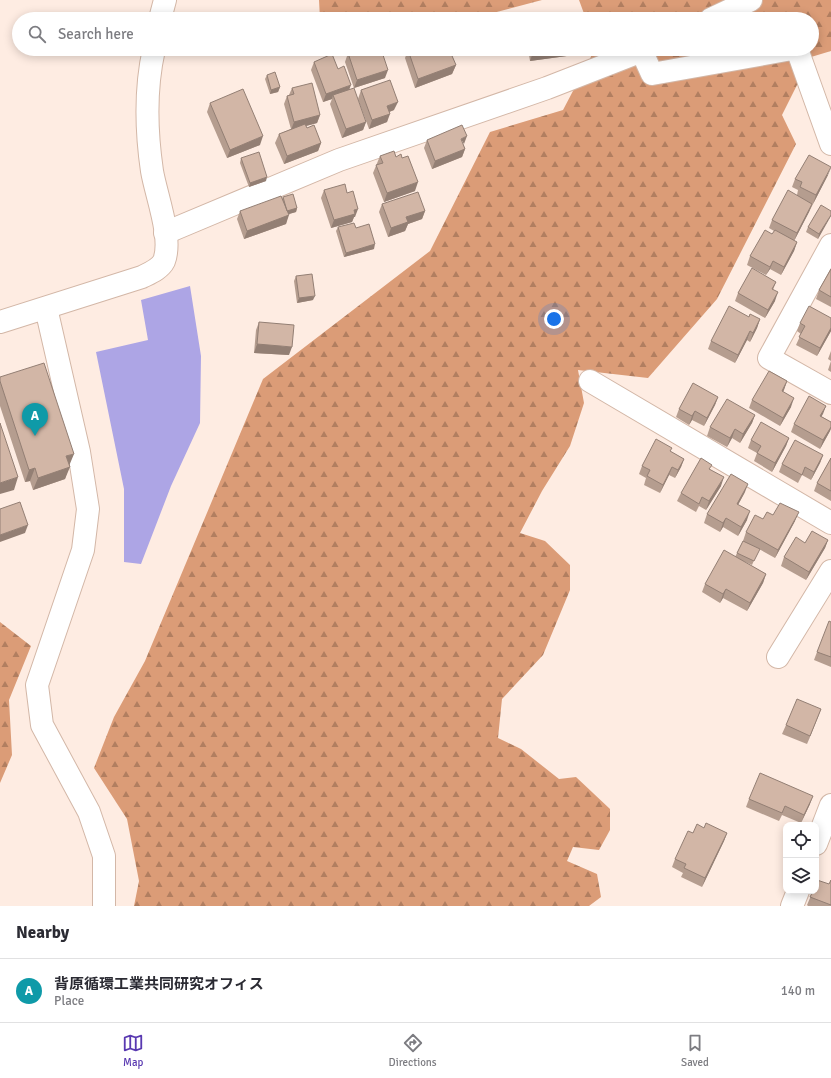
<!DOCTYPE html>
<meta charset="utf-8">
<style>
:root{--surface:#fff;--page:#f7f7f7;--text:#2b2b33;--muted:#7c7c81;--line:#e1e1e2;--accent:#5939b1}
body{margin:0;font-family:Signika,"Noto Sans JP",sans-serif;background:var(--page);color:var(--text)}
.controls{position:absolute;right:12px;bottom:12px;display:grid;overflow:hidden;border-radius:8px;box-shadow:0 2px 10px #0003}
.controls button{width:36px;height:36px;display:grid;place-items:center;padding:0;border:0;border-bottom:1px solid var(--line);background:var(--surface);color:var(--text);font:20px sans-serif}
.you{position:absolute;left:554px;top:319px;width:14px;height:14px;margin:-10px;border:3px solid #fff;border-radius:50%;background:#1a73e8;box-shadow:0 0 0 6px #1a73e833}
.badge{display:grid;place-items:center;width:26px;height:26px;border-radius:50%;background:var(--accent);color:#fff;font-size:13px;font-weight:700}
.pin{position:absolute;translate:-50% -33px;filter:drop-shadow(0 1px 2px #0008)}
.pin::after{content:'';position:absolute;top:21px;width:14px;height:12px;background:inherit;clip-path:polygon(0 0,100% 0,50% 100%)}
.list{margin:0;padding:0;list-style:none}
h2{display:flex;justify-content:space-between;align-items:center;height:52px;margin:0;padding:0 16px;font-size:17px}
h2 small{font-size:13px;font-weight:400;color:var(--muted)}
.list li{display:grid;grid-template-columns:26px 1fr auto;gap:12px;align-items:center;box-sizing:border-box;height:64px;padding:0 16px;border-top:1px solid var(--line)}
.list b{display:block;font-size:15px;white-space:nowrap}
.list p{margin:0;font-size:13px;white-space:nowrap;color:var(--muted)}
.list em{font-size:13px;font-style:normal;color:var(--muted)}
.icon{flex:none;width:22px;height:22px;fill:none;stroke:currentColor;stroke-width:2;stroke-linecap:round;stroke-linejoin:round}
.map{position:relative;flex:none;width:831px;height:906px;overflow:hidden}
.search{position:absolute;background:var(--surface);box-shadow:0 2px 10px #0003;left:12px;right:12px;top:12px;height:44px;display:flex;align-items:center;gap:10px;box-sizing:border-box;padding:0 14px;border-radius:22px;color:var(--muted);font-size:15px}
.sheet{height:116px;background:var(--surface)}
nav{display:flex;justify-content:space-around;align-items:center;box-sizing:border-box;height:56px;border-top:1px solid var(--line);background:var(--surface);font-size:11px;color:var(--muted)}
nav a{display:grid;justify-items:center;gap:2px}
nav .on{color:var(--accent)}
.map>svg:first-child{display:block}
</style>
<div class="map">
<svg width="831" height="906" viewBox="0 0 831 906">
<defs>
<pattern id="forest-firs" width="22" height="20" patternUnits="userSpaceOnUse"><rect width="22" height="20" fill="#db9c77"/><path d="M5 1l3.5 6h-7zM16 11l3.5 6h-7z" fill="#b17e60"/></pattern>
</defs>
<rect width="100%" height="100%" fill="#feece2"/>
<path fill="url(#forest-firs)" d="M319,0H542L470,19H320Z
M579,0H831V51L811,57L782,115L796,144L717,299L648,378L578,370L584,403L570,446L542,491L520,533L545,541L570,565V590L543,655L502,699L498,738L521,749L559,779L576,777L610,809V830L599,850L573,847L567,861L597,874L601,897L589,906H134L139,881L127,819L94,768L114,717L145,661L263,379L430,251L490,132L563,110L595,49H812V19H586Z
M0,622L31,646L9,700L12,755L0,783Z"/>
<path fill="#ada5e5" d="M190,286L201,356L200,423L171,486L141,564L124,562V489L96,352L148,340L141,300Z"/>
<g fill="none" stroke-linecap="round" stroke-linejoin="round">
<g stroke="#d3b7a7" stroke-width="24">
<path id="street" d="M711,19L751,0
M797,49L831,144
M642,52L652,74L792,49
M165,233L339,160L547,88L647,49
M831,245L769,358L831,393
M590,381L831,523
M778,657L831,571
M816,844L831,805
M792,906L798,891"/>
</g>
<g stroke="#d3b7a7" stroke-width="24">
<path id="secondary" d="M160,19L165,0
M46,308L79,452L88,509L83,550L37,685L42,725L89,812L104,856V906
M0,322L142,277C150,273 160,269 164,261C173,238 156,195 152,171C146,130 145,89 154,49"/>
</g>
<use href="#street" stroke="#fff" stroke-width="22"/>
<use href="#secondary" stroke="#fff" stroke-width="22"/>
</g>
<path fill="#b59d8f" d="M517,49H576L574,55L530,61L529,55L518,56Z
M408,50L456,65L452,74L415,88L405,58Z
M368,52L385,78L354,88L345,62L348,53Z
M314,62L338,69L366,122L363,130L342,138L330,104L332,99L323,102L311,70Z
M267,75L280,87L278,92L270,94L265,79Z
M292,88L320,115L317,123L306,126L307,128L321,143L318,151L284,164L275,143L279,134L291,129L284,104L287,96L289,95Z
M361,90L394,110L389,112L387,122L369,129L358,99Z
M210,103L260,145L227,158L207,112Z
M427,140L463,144L465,149L462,157L432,169L424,148Z
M380,156L396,157L415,191L384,202L373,173Z
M241,158L266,181L249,187L240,163Z
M828,175L813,204L809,212L794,241L797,242L794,251L781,275L770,269L766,275L747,265L750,256L772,234L774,231L769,228L772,220L797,195L798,190L792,187L795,179Z
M324,190L355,217H354L352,222L331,228L321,198Z
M283,197L297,208L296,212L288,214L286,224L244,239L237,219L240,211L282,199Z
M382,204L425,211L422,219L408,224L405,231L388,237L379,212Z
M831,211L818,239L806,232L808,227Z
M338,227L356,228L374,249L344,257L336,231Z
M831,269V307L816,299L819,290Z
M296,276L313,300L297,303L294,281Z
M776,282L773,290L775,301L765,318L735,301L738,293Z
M749,317L760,319L757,328L750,342L747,340L735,363L708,349L711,341Z
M831,318V331L817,356L796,345L801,334L797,331L800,323Z
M259,322L289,355L254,353L256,330Z
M831,351V361L828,359Z
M831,361V372L828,370Z
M0,377L69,466L65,479L33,490L30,481L25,482L0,406Z
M787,381L783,392L791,407L780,426L749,408L752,400Z
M718,397L715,405L704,426L692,420L689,425L676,417L679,409Z
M826,406L821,416L831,422V429L820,449L791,432L794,424Z
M755,415L752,423L740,443L732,438L727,447L707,436L710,427Z
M789,438L786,446L772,472L754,461L757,453L748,448L751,440Z
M671,452L684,459L681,467L675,478L669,475L660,493L644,485L646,478L639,474L642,466Z
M823,455L820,463L811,480L802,475L798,483L779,472L782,464Z
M831,458V501L814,491L817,483Z
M710,469L721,486L706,510L699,506L696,512L677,501L681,493Z
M745,492L738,505L747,520L738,536L723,527L720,532L704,523L707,514Z
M773,515L795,521L775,558L759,549L752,565L741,560L766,574L763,583L747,611L723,598L720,603L702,592L705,584L735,557L743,541L746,532L763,519Z
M828,540L825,548L806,580L781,566L784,557Z
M831,622V667L814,660L817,652Z
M821,709L807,744L782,734L786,725Z
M749,799L810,804L801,823L782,815L779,821L746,807Z
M704,828L727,833L724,841L702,887L681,877L683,873L672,867L675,859L693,833Z
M831,880V906H808L807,905L813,891L829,884Z"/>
<path fill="#937f74" d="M520,49H531L529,55L518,56Z
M557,49H576L574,55L530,61L533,52Z
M456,65L452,74L415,88L418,79Z
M388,70L385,78L354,88L357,80Z
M351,85L348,93L333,95L332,99L323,102L326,94Z
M280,87L278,92L270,94L271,90Z
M398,102L394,110L384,114L387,106Z
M390,114L387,122L369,129L372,120Z
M320,115L317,123L291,130L294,122Z
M366,122L363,130L342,138L346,129Z
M263,136L260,145L227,158L230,150Z
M467,136L464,144L461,139Z
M321,143L318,151L284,164L287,156Z
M465,149L462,157L432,169L435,161Z
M831,168L828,175L813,204L816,195Z
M267,177L266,181L249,187L250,183Z
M418,182L415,191L384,202L387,193Z
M812,204L809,212L794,241L797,233Z
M297,208L296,212L286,215L287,211Z
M358,209L355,217H354L352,222L331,228L334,220L354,210Z
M425,211L422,219L408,224L405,231L388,237L391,228L406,217Z
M289,215L286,224L244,239L247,231Z
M831,215V216L818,239L819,234Z
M797,242L794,251L781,275L784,267Z
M375,244L374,249L344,257L346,253Z
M773,261L770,269L766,275Z
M778,292L775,301L765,318L768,310Z
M315,296L313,300L297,303L299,298Z
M760,319L757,328L750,342L753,333Z
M831,328V331L817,356L820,348Z
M750,331L747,340L735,363L738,355Z
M257,344L292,347L289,355L254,353Z
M787,381L784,390L779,399L782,391Z
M718,397L715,405L704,426L707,418Z
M794,398L791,407L780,426L783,418Z
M826,406L823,414L817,424L820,416Z
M695,411L692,420L689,425L692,416Z
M755,415L752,423L740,443L743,434Z
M831,427L830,431L820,449L823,440Z
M735,429L732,438L727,447L730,438Z
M789,438L786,446L772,472L775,463Z
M74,454L69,466L66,456Z
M823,455L820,463L811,480L814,472Z
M684,459L681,467L675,478L678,470Z
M70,467L65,479L33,490L38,478Z
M672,467L669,475L660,493L663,485Z
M35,468L30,481L25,482L29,470Z
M18,477L14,490L0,494V483Z
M724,477L721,486L706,510L709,501Z
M748,484L745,492L734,512L737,504Z
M750,511L747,520L738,536L741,527Z
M799,512L795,521L775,558L778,550Z
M726,518L723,527L720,532L723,523Z
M28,525L25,533L0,542V535Z
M828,540L825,548L806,580L809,572Z
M766,574L763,583L747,611L750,603Z
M726,589L723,598L720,603L723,594Z
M821,709L818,717L807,744L810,736Z
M813,796L810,804L801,823L804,815Z
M727,833L724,841L702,887L705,878Z"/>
<path fill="#d2b6a6" stroke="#937f74" d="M572,16L573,19H549Z
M361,49H367L368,52L379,49H381L388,70L357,80L348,53Z
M410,49H449L456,65L418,79L408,50Z
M532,49H557L533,52Z
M332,54L338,69L344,66L351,85L326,94L314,62Z
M275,72L280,87L271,90L267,75Z
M390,80L398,102L387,106L390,114L372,120L361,90Z
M312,83L320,115L294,122L287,96L294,94L292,88Z
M354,88L366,122L346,129L333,95Z
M243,89L263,136L230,150L210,103Z
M305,124L307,128L314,125L321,143L287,156L279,134Z
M462,125L467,136L461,139L465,149L435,161L427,140Z
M394,151L396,157L401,154L402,158L408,156L418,182L387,193L376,165L383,163L380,156Z
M259,152L267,177L250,183L241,158Z
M809,155L831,167L816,195L800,187L802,182L795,179Z
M345,184L347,193L353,191L358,209L354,210L355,214L334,220L324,190Z
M788,190L812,204L797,233L772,220Z
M418,192L425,211L406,217L408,222L391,228L382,204Z
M293,194L297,208L287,211L283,197Z
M281,196L289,215L247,231L240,211Z
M821,205L831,211V215L819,234L808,227Z
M354,223L356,228L369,224L375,244L346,253L338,227Z
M765,230L772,234L775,230L797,242L784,267L773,261L770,267L750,256Z
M752,268L776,282L772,289L778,292L768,310L738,293Z
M831,269V297L819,290Z
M312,274L315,296L299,298L296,276Z
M729,306L749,317L750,314L760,319L753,333L750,331L738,355L711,341Z
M809,306L831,318V328L820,348L799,337L805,326L800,323Z
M259,322L294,325L292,347L257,344Z
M44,363L74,454L66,456L70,467L38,478L35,468L29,470L0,381V377Z
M769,371L787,381L782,391L794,398L783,418L752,400Z
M693,383L718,397L707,418L695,411L692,416L679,409Z
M809,396L826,406L820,416L831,422V427L823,440L794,424Z
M727,399L755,415L743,434L735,429L730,438L710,427Z
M761,422L789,438L775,463L757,453L761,446L751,440Z
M0,423L18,477L0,483Z
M656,439L672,448L670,451L684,459L678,470L672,467L663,485L647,476L650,470L642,466Z
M795,440L823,455L814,472L805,467L802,475L782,464Z
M701,458L712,465L709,469L724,477L709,501L702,497L699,504L681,493Z
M831,458V491L817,483Z
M731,474L748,484L737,504L750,511L741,527L726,518L723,523L707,514Z
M20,502L28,525L0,535V509Z
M780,503L799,512L778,550L746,532L755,515L763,519L767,512L773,515Z
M812,531L828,540L809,572L784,557L796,537L805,543Z
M743,541L760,549L754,561L737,553Z
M724,550L766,574L750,603L726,589L723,594L705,584Z
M829,621L831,622V657L817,652Z
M797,699L821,709L810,736L786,725Z
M760,773L813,796L804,815L785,806L782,813L749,799Z
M706,823L727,833L705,878L684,868L686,864L675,859L688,831L693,833L697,824L704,828Z
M817,880L829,884L831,880V905L810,897L813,891H816V882Z"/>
</svg>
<div class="controls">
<button><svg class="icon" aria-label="locate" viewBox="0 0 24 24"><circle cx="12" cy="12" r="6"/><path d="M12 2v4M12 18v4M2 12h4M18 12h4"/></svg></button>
<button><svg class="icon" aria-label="layers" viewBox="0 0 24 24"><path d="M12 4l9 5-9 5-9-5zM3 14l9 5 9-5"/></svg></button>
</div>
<div class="you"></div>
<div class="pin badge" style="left:35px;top:436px;background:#0f9aa8">A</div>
<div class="search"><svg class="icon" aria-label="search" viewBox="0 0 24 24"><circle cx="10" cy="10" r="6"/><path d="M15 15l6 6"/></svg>Search here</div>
</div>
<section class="sheet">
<h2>Nearby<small></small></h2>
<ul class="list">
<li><span class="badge" style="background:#0f9aa8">A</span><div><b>背原循環工業共同研究オフィス</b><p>Place</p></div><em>140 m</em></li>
</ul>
</section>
<nav>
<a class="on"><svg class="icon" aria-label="map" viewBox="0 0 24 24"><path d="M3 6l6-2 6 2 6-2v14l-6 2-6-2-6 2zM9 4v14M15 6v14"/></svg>Map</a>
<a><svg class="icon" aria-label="directions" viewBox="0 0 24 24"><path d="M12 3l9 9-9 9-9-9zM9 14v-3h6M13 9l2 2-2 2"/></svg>Directions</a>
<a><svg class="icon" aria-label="saved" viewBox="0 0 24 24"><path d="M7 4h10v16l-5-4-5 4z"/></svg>Saved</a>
</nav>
